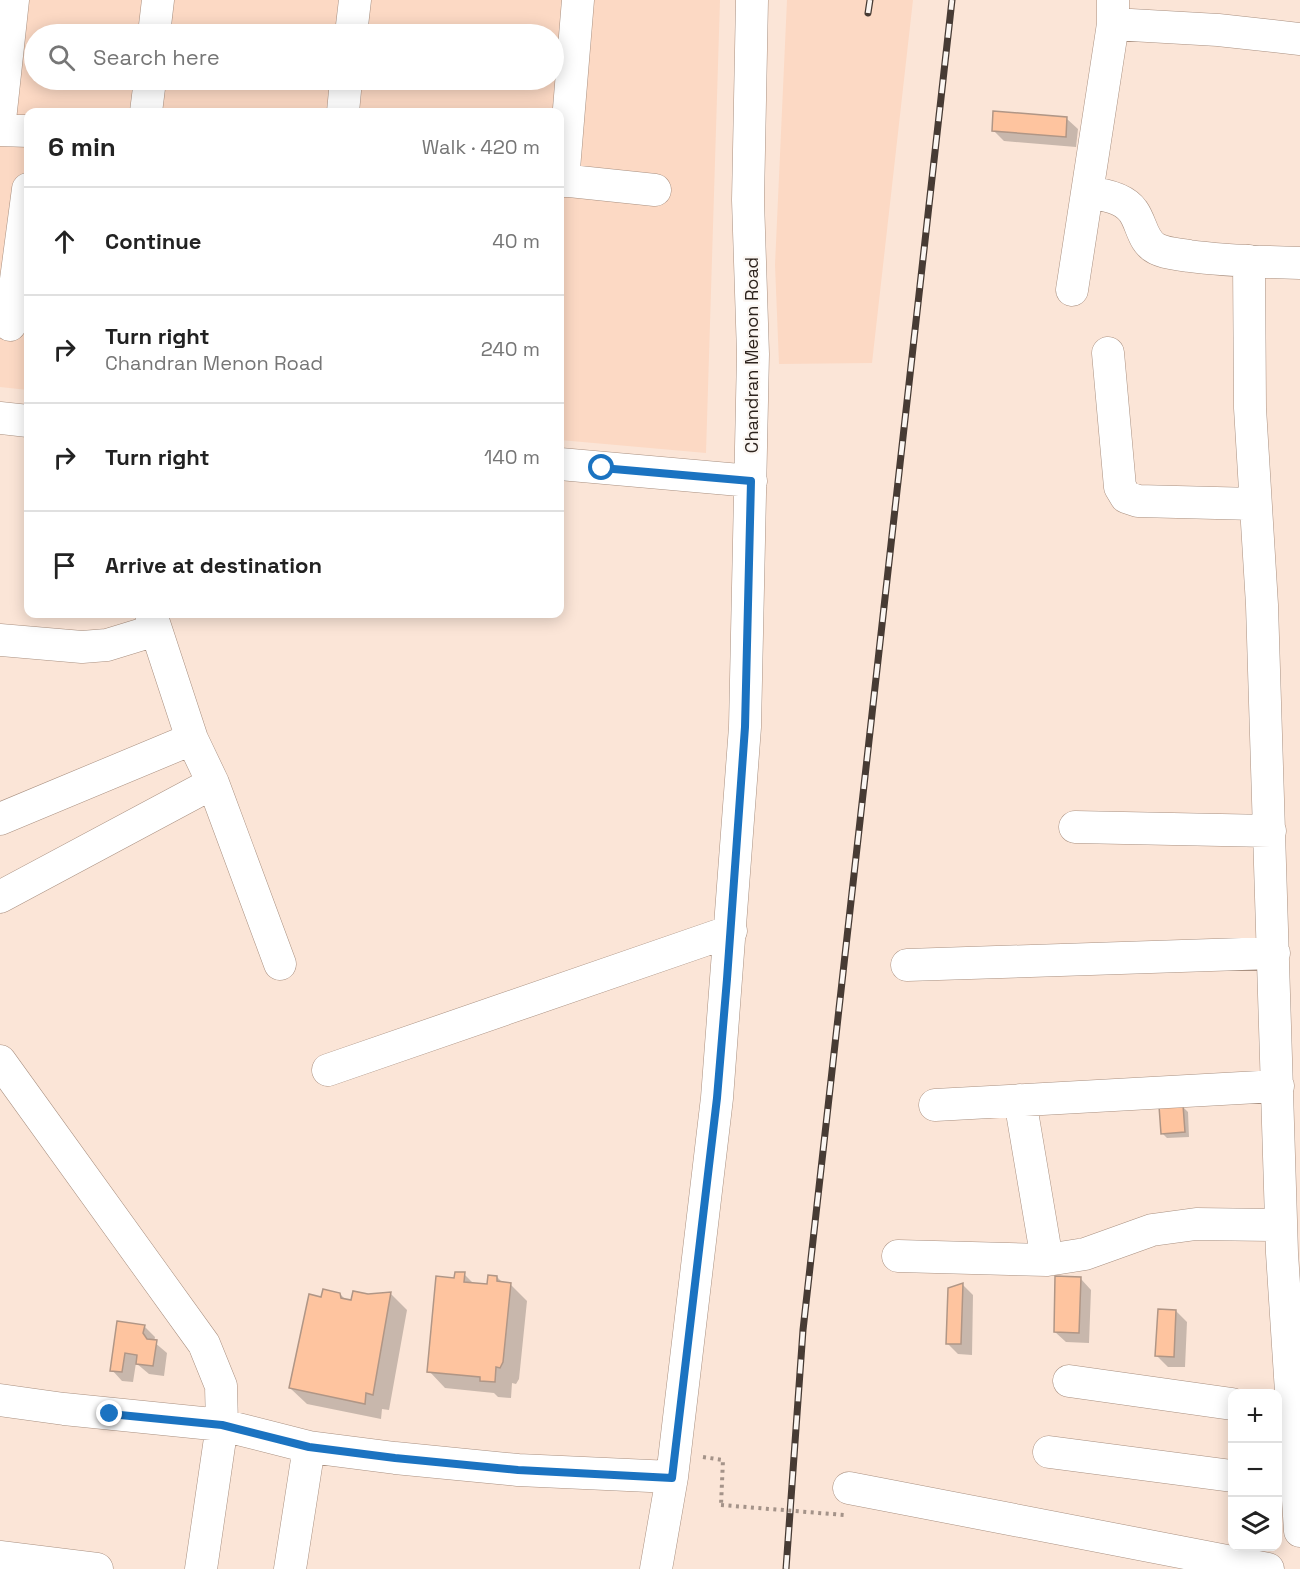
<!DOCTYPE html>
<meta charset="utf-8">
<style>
:root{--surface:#fff;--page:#f2f2f2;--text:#222;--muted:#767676;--line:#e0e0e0}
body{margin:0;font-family:"Space Grotesk",sans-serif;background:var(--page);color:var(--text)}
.controls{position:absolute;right:18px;bottom:18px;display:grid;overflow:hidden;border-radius:12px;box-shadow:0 3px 15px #0003}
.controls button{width:54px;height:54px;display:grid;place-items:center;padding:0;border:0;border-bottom:2px solid var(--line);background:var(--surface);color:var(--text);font:30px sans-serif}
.stop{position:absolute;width:18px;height:18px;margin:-14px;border:4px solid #1b73c1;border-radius:50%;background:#fff}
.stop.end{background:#1b73c1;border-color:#fff;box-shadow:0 2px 6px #0008}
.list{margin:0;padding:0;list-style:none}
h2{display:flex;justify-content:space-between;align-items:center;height:78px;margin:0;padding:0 24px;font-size:26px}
h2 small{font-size:20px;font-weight:400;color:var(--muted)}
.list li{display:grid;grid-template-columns:39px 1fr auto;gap:18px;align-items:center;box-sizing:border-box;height:108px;padding:0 24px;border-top:2px solid var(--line)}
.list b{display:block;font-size:22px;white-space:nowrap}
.list p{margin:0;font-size:20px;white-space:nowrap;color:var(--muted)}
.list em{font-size:20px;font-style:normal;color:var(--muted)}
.icon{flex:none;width:33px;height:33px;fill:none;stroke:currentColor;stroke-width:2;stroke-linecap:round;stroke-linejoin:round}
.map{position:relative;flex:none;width:1300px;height:1569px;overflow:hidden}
.search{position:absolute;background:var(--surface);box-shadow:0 3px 15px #0003;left:24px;top:24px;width:540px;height:66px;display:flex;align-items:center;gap:15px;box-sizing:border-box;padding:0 21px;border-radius:33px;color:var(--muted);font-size:22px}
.panel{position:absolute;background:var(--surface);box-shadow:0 3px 15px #0003;left:24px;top:108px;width:540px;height:510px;border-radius:12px}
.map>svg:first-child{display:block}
</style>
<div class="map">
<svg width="1300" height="1569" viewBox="0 0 1300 1569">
<rect width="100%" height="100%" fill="#fbe5d7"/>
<path fill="#fcd9c4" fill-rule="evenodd" d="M0,0H720L706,453L560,440V112H28V390L0,387ZM34,34H554V80H34Z
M787,0H913L872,363L779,364L775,265Z"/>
<path fill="#0003" d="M1067,119L1078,129L1076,147L1004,141L993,130Z
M1182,1106L1188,1112L1189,1137L1167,1138L1162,1133Z
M464,1274L475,1285L489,1286L497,1277L503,1283L510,1284L527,1301L519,1379L516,1384L512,1383L511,1398L498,1397L494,1393L445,1388L429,1371L456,1279Z
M1081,1279L1091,1290L1089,1343L1066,1342L1055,1332Z
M962,1284L973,1295L972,1355L958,1354L947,1343Z
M390,1293L407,1310L389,1410L382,1409L381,1419L307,1404L290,1388L322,1298L340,1294L346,1300L353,1302L368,1296Z
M1176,1311L1187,1322L1185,1367H1168L1157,1356Z
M144,1326L155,1337L154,1342L167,1353L164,1376L149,1374L136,1363L133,1382L122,1381L112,1370Z"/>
<path fill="#fec49f" stroke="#b09686" stroke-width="1.5" d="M993,111L1067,117L1066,137L992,131Z
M1183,1105L1185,1132L1161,1134L1159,1106Z
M455,1272H465L464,1282L487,1284L488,1275L497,1276V1281L511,1283L503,1362L500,1368L496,1367L495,1382L480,1381V1377L427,1372L436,1276L454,1278Z
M1055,1276L1081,1277L1079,1333L1054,1332Z
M963,1283L961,1344H946L948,1288Z
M323,1289L340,1293L341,1298L351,1300L353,1291L368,1294L391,1292L373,1395L366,1393L365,1404L289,1388L309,1294L321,1297Z
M1158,1309L1176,1310L1174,1357L1155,1356Z
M117,1321L145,1325L143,1333L147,1339L157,1340L153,1366L136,1364L137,1355L125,1353L122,1372L110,1371Z"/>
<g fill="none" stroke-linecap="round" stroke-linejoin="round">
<g stroke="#a99080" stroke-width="33">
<path id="minor" d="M1113,24L1218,30L1300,39
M154,34L158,0
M351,34L355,0
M146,112L150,80
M343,112L346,80
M0,120L13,0
M0,130L28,131
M560,180L655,190
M563,181L578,0
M1087,193C1102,194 1123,197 1133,211C1142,223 1142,242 1157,249C1167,254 1179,254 1189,256C1226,261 1263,262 1300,263
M1249,261L1250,408L1262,605L1282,1253L1300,1531
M1072,290L1113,24V0
M10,325L28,189
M1108,353L1120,487L1126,497L1138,501L1255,504
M0,418L28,421
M560,464L751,481
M151,614L192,739L213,783L280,964
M0,640L82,647L107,645L156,630
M0,819L192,739
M1075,827L1270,831
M0,897L213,783
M907,965L1274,953
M0,1061L204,1344L221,1386L222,1425L201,1569
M328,1070L731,931
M1020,1100L1047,1260
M935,1105L1278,1086
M898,1256L1047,1260L1085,1254L1152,1230L1196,1224L1281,1225
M1069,1381L1232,1404
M0,1400L64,1409L222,1425L309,1447L395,1458L518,1470L672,1477
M1049,1452L1232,1476
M849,1488L1268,1569
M0,1557L97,1569
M290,1569L309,1447
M656,1569L672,1477L717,1098L745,727L753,354L748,200L752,0"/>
</g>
<path stroke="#a49389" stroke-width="4" stroke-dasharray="3 4.5" stroke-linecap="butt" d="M703,1457L723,1460L721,1505"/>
<use href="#minor" stroke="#fff" stroke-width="32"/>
<g stroke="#473b34" stroke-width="7">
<path id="rail" d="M868,13L870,0
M786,1569L803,1330L952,0"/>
</g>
<use href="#rail" stroke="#fbf6f2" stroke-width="4.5" stroke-dasharray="14" stroke-linecap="butt"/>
<path stroke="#a49389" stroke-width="4" stroke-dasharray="3 4.5" stroke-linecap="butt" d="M721,1505L844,1515"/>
</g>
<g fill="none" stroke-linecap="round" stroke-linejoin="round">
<path stroke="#1b73c1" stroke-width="8" d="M110,1414L222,1425L309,1447L395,1458L518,1470L672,1478L717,1098L727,979L745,727L751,481L602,468"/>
</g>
<g text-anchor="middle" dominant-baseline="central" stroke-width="4.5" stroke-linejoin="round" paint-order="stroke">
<g font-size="18" fill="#2d231d" stroke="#fbf6f2">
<text transform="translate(751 355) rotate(-90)">Chandran Menon Road</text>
</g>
</g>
</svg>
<div class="controls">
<button>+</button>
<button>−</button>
<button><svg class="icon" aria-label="layers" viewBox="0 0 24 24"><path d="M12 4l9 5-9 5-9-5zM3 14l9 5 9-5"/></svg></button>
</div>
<div class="stop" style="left:602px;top:468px"></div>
<div class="stop end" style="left:110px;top:1414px"></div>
<div class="search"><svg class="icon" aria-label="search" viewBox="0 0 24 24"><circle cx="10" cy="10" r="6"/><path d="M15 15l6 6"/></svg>Search here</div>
<section class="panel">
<h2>6 min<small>Walk · 420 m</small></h2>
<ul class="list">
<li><svg class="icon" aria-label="ahead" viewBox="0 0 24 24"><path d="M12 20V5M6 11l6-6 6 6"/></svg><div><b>Continue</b></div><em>40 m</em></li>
<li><svg class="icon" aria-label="right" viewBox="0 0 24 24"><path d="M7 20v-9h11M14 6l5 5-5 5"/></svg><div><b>Turn right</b><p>Chandran Menon Road</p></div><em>240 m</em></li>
<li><svg class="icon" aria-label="right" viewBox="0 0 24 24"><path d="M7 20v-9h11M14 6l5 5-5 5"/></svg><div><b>Turn right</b></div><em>140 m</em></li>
<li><svg class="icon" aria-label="arrive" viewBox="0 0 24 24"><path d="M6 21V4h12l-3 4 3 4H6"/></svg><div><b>Arrive at destination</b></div></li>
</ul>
</section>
</div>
